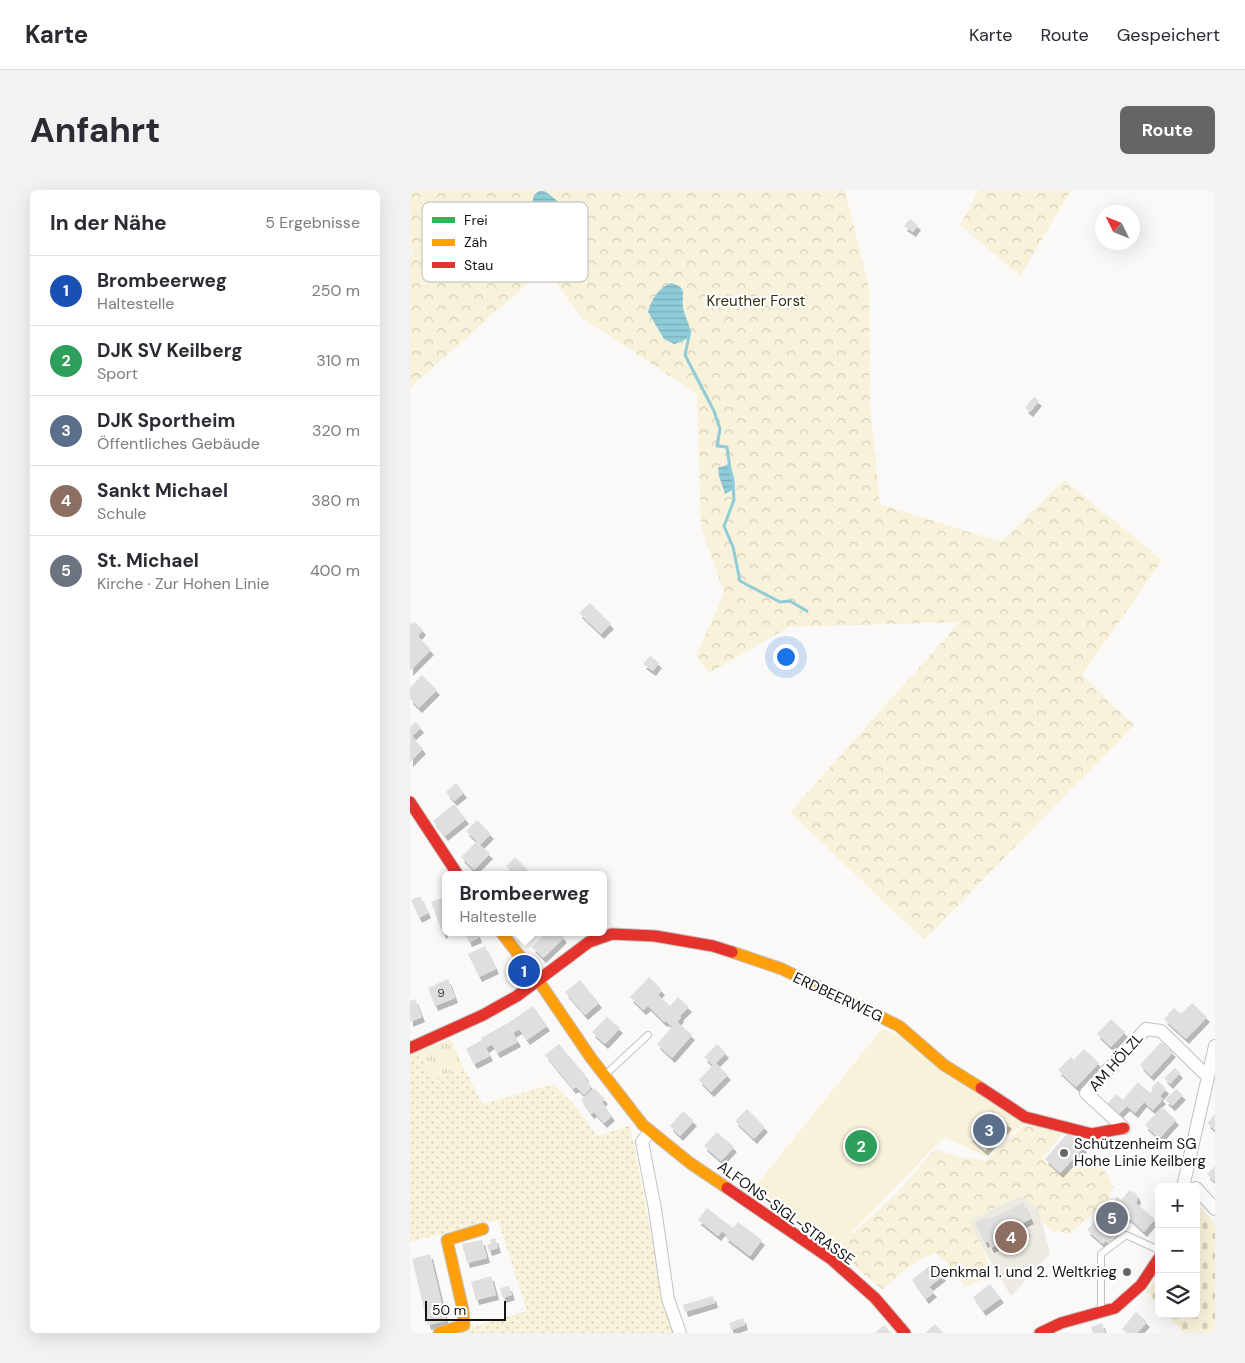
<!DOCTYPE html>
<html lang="de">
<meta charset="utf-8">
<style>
:root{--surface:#fff;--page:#f2f2f3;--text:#2b2b33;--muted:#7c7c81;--line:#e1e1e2;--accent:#656563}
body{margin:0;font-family:"DM Sans",sans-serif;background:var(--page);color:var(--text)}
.controls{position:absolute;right:15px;bottom:15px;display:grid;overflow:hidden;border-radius:8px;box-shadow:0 5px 20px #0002}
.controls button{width:45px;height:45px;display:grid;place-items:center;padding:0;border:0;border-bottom:1px solid var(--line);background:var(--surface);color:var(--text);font:25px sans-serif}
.compass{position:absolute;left:685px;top:15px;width:45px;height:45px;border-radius:50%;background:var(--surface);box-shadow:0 5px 20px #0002;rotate:313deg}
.scale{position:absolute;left:15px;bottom:12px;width:81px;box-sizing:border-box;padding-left:5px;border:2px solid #151514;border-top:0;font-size:14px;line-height:18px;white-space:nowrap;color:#151514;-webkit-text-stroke:4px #fff;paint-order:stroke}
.you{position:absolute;left:375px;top:466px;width:18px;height:18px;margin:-12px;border:4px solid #fff;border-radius:50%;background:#1a73e8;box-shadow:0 0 0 8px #1a73e833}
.badge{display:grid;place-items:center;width:32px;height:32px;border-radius:50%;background:var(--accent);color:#fff;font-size:16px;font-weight:700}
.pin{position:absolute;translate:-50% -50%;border:2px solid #fff;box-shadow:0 1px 5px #0006}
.popup{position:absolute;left:32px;top:681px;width:165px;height:65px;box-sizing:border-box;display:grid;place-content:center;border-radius:8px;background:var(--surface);filter:drop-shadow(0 1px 4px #0005);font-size:16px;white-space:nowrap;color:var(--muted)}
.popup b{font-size:19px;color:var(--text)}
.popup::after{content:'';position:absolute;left:50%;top:100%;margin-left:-10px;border:10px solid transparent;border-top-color:var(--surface)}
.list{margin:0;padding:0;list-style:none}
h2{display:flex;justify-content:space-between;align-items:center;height:65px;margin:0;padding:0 20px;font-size:21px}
h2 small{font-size:16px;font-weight:400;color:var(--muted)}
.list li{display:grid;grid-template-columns:32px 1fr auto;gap:15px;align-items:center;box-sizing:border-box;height:70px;padding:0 20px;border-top:1px solid var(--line)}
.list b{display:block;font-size:19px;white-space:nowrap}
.list p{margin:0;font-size:16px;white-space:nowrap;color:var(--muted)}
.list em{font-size:16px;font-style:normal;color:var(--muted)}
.icon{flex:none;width:28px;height:28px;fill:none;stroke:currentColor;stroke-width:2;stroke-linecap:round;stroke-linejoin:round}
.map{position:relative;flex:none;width:805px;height:1143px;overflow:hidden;border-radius:8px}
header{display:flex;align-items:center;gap:30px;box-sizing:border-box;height:70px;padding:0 25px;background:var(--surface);border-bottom:1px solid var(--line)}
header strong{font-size:24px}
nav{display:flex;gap:28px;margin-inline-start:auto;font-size:18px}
.intro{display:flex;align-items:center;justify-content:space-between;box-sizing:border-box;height:120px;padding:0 30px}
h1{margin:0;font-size:35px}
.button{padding:12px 22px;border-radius:8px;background:var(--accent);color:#fff;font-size:18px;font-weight:700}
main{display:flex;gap:30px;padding:0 30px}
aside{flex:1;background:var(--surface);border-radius:8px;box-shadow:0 5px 20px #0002}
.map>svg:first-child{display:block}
</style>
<header>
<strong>Karte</strong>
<nav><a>Karte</a><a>Route</a><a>Gespeichert</a></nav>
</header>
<div class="intro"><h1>Anfahrt</h1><a class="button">Route</a></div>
<main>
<aside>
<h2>In der Nähe<small>5 Ergebnisse</small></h2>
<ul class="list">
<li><span class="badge" style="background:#1a4fb4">1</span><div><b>Brombeerweg</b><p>Haltestelle</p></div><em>250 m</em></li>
<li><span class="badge" style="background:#2e9e5b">2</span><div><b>DJK SV Keilberg</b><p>Sport</p></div><em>310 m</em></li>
<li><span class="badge" style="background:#5c6f8a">3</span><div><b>DJK Sportheim</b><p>Öffentliches Gebäude</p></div><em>320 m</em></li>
<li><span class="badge" style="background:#8d6e63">4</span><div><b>Sankt Michael</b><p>Schule</p></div><em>380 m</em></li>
<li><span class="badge" style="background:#6b7280">5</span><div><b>St. Michael</b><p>Kirche · Zur Hohen Linie</p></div><em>400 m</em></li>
</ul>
</aside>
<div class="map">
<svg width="805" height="1143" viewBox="0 0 805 1143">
<defs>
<pattern id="grass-dots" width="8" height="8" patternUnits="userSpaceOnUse" patternTransform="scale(1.25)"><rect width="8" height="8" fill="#f9f2da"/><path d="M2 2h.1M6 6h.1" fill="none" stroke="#d5cfba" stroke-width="1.8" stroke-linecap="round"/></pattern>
<pattern id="forest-crowns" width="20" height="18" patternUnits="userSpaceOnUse" patternTransform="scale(1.25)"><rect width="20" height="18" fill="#f9f2da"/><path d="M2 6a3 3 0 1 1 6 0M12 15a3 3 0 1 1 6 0" fill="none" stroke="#d5cfba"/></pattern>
<pattern id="cemetery-stones" width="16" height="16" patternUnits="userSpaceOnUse" patternTransform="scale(1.25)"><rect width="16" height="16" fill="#f9f2da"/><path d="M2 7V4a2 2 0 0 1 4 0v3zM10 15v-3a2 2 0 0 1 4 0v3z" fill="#d5cfba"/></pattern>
<pattern id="park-tufts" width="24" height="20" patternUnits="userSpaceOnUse" patternTransform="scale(1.25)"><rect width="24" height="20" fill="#f9f2da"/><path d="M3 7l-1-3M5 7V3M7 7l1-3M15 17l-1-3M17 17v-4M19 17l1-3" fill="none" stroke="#d5cfba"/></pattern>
<pattern id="water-rules" width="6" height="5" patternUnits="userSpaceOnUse" patternTransform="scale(1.25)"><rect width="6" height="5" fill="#8fccd8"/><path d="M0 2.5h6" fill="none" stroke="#7aaeb8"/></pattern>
<filter id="shadow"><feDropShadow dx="3" dy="5" stdDeviation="0" flood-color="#0004"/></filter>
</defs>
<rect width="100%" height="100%" fill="#faf9f7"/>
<path fill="#eceae3" d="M623,998L640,1064L601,1106L556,1029Z"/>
<path fill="url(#grass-dots)" d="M9,861L21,890L53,877L73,914L143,894L161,911L188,946L220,935L254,1113L263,1143H42L117,1121L88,1030L0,1052V865Z"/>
<path fill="url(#forest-crowns)" d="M0,0H435L459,99L460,212L470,314L591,352L654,290L752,370L672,485L724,535L514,750L380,622L550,432L379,437L299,483L286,466L314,403L291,336L287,204L173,129L135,78L0,198V66L3,62L0,60Z
M569,0H661L610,86L550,35Z
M618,932L652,944L632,969L650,984L685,971L693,978L703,997L697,1012L661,1043L643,1041L633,1033L627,1018L610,1006L559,1031L583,1081L578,1087L555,1097L536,1071L526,1063C504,1070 489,1085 472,1100C455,1084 431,1069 425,1045L443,1043L487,1003L525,959L550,967L575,971Z"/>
<path fill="url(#cemetery-stones)" d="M786,1012L805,1034V1143H774L757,1124H786Z
M749,1088V1115L736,1101Z"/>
<path fill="url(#park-tufts)" d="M41,849L53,877L21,890L9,861Z"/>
<path fill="#f9f2da" d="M472,839L494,847L614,933L575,966L534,947L424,1060L340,1003Z"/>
<path fill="url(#water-rules)" d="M129,1H134L139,4L166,27L168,33L161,42L150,45C138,38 124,31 121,17L124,5Z
M261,93C279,98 271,104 273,117C275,132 292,147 264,154L254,149L238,122C241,110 249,97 261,93Z
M319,274L324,299L315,304L309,286L308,278Z"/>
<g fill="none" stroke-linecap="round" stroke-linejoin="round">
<path stroke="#8fccd8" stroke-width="3" d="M280,141L275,165L304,221L310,239L307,256L317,257L320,279L323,290L324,310L314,336L323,357L330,391L370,412L380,411L397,421"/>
</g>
<path fill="#e0dfde" filter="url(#shadow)" d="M500,29L508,35L503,42L494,36Z
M624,207L629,211L620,222L615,218Z
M180,413L201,434L191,444L169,423Z
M0,432L2,434L5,432L13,440L8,446L21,460L0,481Z
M240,466L249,473L243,481L233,474Z
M12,485L27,500L9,518L0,509V498Z
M6,532L11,538L2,546L13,559L0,572V536Z
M46,593L54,603L44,611L36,602Z
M44,614L56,629L35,646L23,631Z
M67,630L81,644L70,655L80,664L64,680L51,667L67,651L56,641Z
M105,667L119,681L115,685H106L96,676Z
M10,706L18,723L9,728L1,710Z
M35,707V743L33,744L21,712Z
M55,742H67L69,748L59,752Z
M137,742H149L154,748L133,768L122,757Z
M75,756L86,779L69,787L58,764Z
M239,787L252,800L248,805L260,816L268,807L279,817L270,826L271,827L267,832L282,845L262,868L247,854L262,837L256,831L254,832L238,816L233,820L220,807Z
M38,789L45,808L25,816L18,798Z
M170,790L189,813L175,825L155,802Z
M5,809L12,827L0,832V811Z
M782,813L797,827L776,849L754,829L764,818L771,824Z
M123,816L137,836L117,850L109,839L103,843L108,852L87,863L82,854L76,858L80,866L64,874L56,859L72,850L71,848L98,833Z
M197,827L210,838L195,854L182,842Z
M701,829L715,842L701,857L687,844Z
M751,852L763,862L741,886L730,875Z
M149,854L176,886L175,888L182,897L174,905L166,897L163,899L135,865Z
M307,854L316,863L306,873L318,885L301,902L289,890L303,875L294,867Z
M674,859L689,873L666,897L648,880L661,867L664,870Z
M765,878L770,883L760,894L754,888Z
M748,891L756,899L750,906L753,909L743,920L734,912L725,923L717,916L709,924L697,914L706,904L713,910L728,892L740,903L743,900L741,898Z
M184,898L195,909L192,912L202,926L194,933L184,922L181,924L171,910Z
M766,899L773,905L762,916L755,910Z
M752,917L766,930L749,949L735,935Z
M337,919L355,937L344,949L325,931Z
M582,920L599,934L575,961L559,946Z
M273,921L284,931L270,946L260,936Z
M805,924V940L797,933Z
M307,942L324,957L311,971L294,956Z
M658,943L674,957L650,983L635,969Z
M805,976V992L797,984Z
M719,1001L726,1003L728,1008L726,1013L745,1029L734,1042L718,1027L703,1043L706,1046L699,1054L696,1051L693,1054L677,1040L707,1007L711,1010Z
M613,1013L621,1029L613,1033L617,1041L581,1058L578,1051L575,1053L565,1033L577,1027L578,1030Z
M297,1018L323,1038L328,1032L352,1050L340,1066L315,1047L317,1045L312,1041L308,1046L288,1030Z
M85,1048L88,1058L79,1061L77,1055L81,1054L80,1050Z
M72,1050L77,1068L57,1073L52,1054Z
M20,1064L36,1131L18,1135L2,1069Z
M523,1073L533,1086L519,1097L524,1102L516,1109L502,1090Z
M81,1086L86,1105L66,1110L61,1092Z
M580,1094L591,1108L573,1121L563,1107Z
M99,1096L102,1105L93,1108L90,1098Z
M303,1106L305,1113L275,1122L273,1115Z
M726,1122L737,1132L727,1143H716L712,1139Z
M333,1128L335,1135L321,1140L319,1133Z
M692,1133L695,1143H683L681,1137Z
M525,1134L533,1143H515Z
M474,1135L481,1143H465Z"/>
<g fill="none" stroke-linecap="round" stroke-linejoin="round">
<g stroke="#c3c2c1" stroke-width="8">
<path id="lane" d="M195,885L238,845
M691,1121V1064L716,1045L749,1060"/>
</g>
<g stroke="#c3c2c1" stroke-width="14">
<path id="street" d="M714,938L676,903L736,839L751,841L797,886
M240,941L232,952L245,1019L258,1109L270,1143
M773,997L805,856
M786,998L805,1019"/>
</g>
<g stroke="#c3c2c1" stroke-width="13">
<path id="slow" d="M91,742L128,790L181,868L233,935L280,973L317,998
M322,762L372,779L489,836L534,875L571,898
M29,1143L54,1135L53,1120L37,1050L73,1039"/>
</g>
<g stroke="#c3c2c1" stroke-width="13">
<path id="jam" d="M0,612L48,685
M0,858L73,825L107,806L179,752L202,744L245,746L303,756L322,762
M571,898L615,927L682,944L714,938
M317,998L421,1069L465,1108L495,1143
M630,1143L651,1133L705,1118L731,1095L749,1068"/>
</g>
<use href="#lane" stroke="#fefefe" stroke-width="6"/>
<use href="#street" stroke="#fefefe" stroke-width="12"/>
<use href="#slow" stroke="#ff9f0a" stroke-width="11"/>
<use href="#jam" stroke="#e5322d" stroke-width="11"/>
</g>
<g fill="#656563" stroke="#fff" stroke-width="2">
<circle cx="654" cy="963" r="5"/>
<circle cx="717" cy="1082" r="5"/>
</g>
<g text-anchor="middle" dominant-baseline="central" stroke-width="4.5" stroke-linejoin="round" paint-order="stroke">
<g font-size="12" fill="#494848">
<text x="31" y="803">9</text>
</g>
<g font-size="15" fill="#383012" stroke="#fff">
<text x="346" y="111">Kreuther Forst</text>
</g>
<g font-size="15" fill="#151514" stroke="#fff">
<text transform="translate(428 807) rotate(25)">ERDBEERWEG</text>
<text transform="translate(706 872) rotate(-48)">AM HÖLZL</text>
<text transform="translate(376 1023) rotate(36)">ALFONS-SIGL-STRASSE</text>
</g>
<g font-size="15" fill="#151514" stroke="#fff" text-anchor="start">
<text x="664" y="954">Schützenheim SG<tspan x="664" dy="17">Hohe Linie Keilberg</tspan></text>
<text x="707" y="1082" text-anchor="end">Denkmal 1. und 2. Weltkrieg</text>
</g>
</g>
<rect x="12" y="12" width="166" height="80" rx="8" fill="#fff" stroke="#b9b9b8" stroke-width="1"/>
<rect x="22" y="27" width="23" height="6" fill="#30b455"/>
<rect x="22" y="49" width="23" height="7" fill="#ff9f0a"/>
<rect x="22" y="72" width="23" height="6" fill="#e5322d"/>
<g font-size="14" fill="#151514">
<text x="54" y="35">Frei</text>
<text x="54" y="57">Zäh</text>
<text x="54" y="80">Stau</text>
</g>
</svg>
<div class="controls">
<button>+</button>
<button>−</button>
<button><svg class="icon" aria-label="layers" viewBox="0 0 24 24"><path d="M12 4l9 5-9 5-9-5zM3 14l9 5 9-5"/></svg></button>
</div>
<svg class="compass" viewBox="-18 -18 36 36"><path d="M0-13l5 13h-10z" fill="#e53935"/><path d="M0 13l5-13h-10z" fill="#7c7c81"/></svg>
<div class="scale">50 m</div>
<div class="you"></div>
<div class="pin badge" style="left:114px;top:781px;background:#1a4fb4">1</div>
<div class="popup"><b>Brombeerweg</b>Haltestelle</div>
<div class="pin badge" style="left:451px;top:956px;background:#2e9e5b">2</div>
<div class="pin badge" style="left:579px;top:940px;background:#5c6f8a">3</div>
<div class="pin badge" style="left:601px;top:1047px;background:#8d6e63">4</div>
<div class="pin badge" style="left:702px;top:1028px;background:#6b7280">5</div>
</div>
</main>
